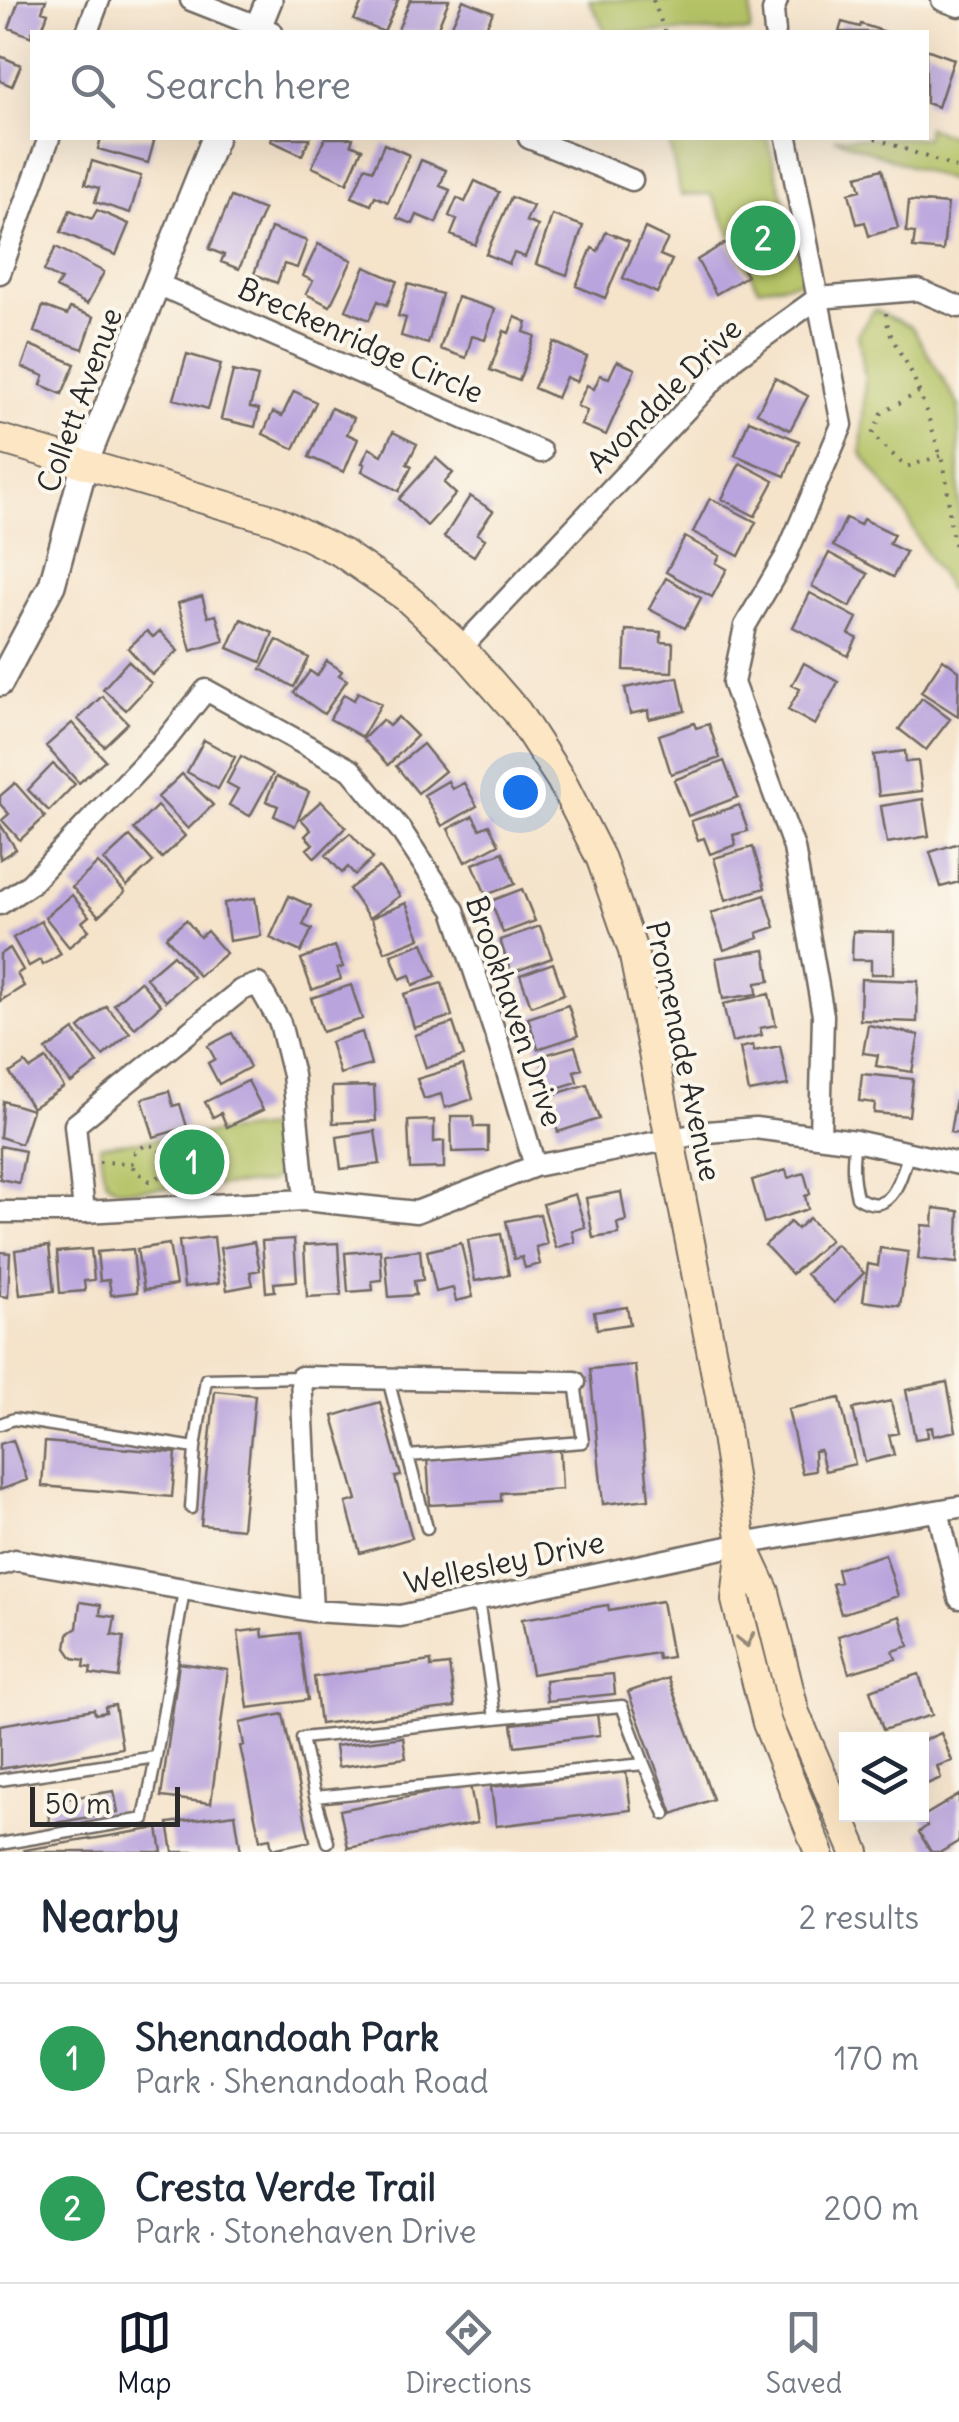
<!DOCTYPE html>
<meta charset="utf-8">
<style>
:root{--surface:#fff;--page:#f6f6f7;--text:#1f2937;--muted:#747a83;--line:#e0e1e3;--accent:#111827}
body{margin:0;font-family:Delius,sans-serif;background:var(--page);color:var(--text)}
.controls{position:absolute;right:30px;bottom:30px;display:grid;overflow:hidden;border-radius:0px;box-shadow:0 10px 40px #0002}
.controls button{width:90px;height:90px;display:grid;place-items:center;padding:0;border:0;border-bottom:2px solid var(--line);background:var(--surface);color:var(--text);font:50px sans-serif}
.scale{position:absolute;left:30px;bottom:25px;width:150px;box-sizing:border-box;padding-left:10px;border:5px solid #2b2b2b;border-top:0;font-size:28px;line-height:35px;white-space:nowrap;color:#2b2b2b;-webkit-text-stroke:8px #fbf7ec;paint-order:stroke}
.you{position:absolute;left:520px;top:792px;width:35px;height:35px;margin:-25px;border:8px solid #fff;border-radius:50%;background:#1a73e8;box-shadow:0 0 0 15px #1a73e833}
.badge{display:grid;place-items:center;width:65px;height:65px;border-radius:50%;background:var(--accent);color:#fff;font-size:32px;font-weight:700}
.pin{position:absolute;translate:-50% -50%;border:5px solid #fff;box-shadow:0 2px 10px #0006}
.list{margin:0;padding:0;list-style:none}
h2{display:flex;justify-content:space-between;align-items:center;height:130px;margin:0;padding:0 40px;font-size:42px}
h2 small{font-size:32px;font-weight:400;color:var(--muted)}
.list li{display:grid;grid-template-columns:65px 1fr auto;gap:30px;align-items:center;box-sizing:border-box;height:150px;padding:0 40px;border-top:2px solid var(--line)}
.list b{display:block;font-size:38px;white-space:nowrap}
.list p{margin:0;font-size:32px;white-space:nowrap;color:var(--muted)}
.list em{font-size:32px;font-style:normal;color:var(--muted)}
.icon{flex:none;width:55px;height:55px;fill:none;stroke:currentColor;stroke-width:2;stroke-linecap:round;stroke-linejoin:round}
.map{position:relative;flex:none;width:959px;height:1852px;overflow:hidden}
.search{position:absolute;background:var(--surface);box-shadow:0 10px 40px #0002;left:30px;right:30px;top:30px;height:110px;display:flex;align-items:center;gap:25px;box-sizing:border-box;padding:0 35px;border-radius:0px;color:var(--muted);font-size:38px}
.sheet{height:430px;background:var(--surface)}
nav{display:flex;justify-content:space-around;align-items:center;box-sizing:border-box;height:140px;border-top:2px solid var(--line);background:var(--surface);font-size:28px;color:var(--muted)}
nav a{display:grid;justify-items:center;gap:5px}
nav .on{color:var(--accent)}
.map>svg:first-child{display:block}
</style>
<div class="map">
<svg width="959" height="1852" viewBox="0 0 959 1852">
<rect width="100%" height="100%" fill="#fbf7ec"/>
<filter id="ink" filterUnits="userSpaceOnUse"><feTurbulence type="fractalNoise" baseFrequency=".01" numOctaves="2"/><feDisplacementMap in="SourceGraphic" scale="20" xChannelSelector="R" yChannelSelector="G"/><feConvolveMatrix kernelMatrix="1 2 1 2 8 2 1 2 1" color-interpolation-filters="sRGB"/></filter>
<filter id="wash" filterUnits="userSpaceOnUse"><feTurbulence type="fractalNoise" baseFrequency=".0048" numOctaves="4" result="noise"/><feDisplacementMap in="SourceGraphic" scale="40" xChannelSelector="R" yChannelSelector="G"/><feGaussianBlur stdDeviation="2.25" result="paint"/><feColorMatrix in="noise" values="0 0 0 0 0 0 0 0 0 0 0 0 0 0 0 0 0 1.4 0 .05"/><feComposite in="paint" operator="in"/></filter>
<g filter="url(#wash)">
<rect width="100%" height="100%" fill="#f5e3ca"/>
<path fill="#b5c366" stroke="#707748" stroke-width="2.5" d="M589,0H752L750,32H606Z
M927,127L959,139V184L834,138H926Z
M668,138H767L805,281L758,288L711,194L681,195Z
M874,310L912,327L959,406V606L920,543L905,512L861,453L865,380L858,333Z
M279,1126C280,1146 290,1175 267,1183L125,1190C100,1188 102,1165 100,1145Z"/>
<g id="blocks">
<path fill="#baa4dd" d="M19,0H46L42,11L48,13L41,32H32V37L9,28Z
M363,0H398L384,32L354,20Z
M410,0H449L436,32H397Z
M463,0L493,12L484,32H449Z
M842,22L860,27L861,24L886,32H839Z
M926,49L954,59L938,107L926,103Z
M0,56L21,65L12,86L0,81Z
M101,138H155L148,163L98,149Z
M272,138H310L302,155L271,141Z
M325,138H353L351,144L362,149L347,183L312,167Z
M384,144L409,155L388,202L375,196L371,205L352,197L365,167L373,170Z
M421,160L446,170L440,186L450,190L436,223L417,215L413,224L397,218Z
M92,161L141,176L130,213L95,202L99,188L85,184Z
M882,169L898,228L869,236L865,222L857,224L849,193L861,190L857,176Z
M475,181L499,192L475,245L451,235L457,220L449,216L457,198L465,202Z
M231,197L264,210L239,269L221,262L224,255L209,249Z
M511,197L533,206L526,221L538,226L525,257L514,253L509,264L486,254Z
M909,201L948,204L943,251L913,248L915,233L906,232Z
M70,210L92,219L97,210L129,224L116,255L61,232Z
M552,215L583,226L567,275L536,264Z
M271,228L307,241L297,268L284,264L277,283L254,274Z
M645,228L668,239L660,255L672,260L657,293L623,278Z
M606,232L629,241L605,298L576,286L592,248L598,251Z
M727,242L747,276L716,294L697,260Z
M318,244L352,260L330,306L306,294L313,281L303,276Z
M56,247L104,272L87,304L56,288L61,280L44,271Z
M365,267L397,281L387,305L378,301L369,320L346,310Z
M408,284L442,294L428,344L401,336L406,318L398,316Z
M457,297L495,309L485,340L472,336L466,358L440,349Z
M43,306L67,315L70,308L94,317L83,349L34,332Z
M515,317L527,322L524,332L535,336L519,381L490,370L504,331L509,333Z
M554,342L587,357L577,382L566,377L557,398L534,388Z
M30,345L75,364L62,394L41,385L44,376L22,367Z
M187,354L221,364L208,409L174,399Z
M617,361L635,369L606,435L581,425L587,411L577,406L587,385L594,389L600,375L609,378Z
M233,371L258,377L250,407L259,409L255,427L221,419Z
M775,378L808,396L790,430L757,413Z
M294,391L316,402L294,449L263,434L273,412L282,416Z
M331,408L354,418L347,434L358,439L344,472L309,457Z
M749,420L799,441L785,476L735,455Z
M393,432L417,444L407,464L412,466L399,491L362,471L365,464L362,463L369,448L382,455Z
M436,458L453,473L444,483L456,494L427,526L399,499Z
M740,463L774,481L755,516L722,499Z
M470,496L493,511L477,534L485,539L474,556L444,537Z
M710,498L756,522L739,556L693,532Z
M846,518L860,525L863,519L894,534L889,544L906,552L893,577L833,546Z
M685,537L720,556L716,563L727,569L712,597L666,572Z
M829,553L868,574L850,607L812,586Z
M666,578L701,598L685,628L649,609Z
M810,593L857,618L849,634L857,638L848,656L793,627Z
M202,596L208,617L216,615L224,641L191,651L178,603Z
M241,619L273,633L261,662L228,648Z
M626,630L661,632V642L673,643L672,672L624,670Z
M147,631L153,637L160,631L178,651L152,675L128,648Z
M277,640L309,658L294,687L261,669Z
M943,659L959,671L958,716L921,692Z
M128,661L151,683L126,710L103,689Z
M327,661L342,671L339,675L347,680L324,714L294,693L310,671L317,676Z
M804,663L838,682L815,725L788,710L800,689L792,685Z
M678,677L685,711L649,719L648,710L630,714L625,688Z
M358,692L381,704L362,737L330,719L344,694L354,700Z
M102,696L128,723L104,746L78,719Z
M922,698L950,719L926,750L899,729Z
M398,717L417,736L388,765L363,739L382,720L389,726Z
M72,723L105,760L79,783L46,746Z
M694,723L696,728L709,724L720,758L671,774L659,735Z
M204,740L235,757L218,789L187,772Z
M423,744L445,771L418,793L396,766Z
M905,751L906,762L918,761L922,791L879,796L874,755Z
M241,756L273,774L250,816L229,805L238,789L227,783Z
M724,761L738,797L688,816L674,780Z
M53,764L75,784L49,811L28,790Z
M182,774L213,805L188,829L158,797Z
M276,777L309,792L295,826L274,816L278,806L266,801Z
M448,781L452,789L464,783L477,806L442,826L424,795Z
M15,783L45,817L20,840L2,820L9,814L0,804V796Z
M923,799L929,836L887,843L881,806Z
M321,801L346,827L315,858L307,849L313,844L305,836L311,830L301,819Z
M739,805L748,831L733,835L736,845L710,854L704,838L698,840L691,821Z
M157,806L185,836L162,858L134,829Z
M473,816L480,829L489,825L499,844L465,862L448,829Z
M0,824L16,849L0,859Z
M350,833L373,858L355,875L348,867L342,873L326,855Z
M130,836L153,862L127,886L104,860Z
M959,843V882L941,887L930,852Z
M753,847L765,888L726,900L714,858Z
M503,852L515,884L486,895L473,864Z
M98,863L125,892L99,916L72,887Z
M379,867L400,896L369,918L349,889Z
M522,889L535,921L503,933L491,901Z
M72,895L89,916L82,922L89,930L69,947L45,917Z
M765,895L775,927L757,933L759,938L724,950L711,913Z
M289,896L311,906L303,925L312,929L301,952L270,938Z
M255,898L261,936L229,941L224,903Z
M406,903L420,938L385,952L371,918Z
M186,920L200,937L207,931L226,953L199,976L166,937Z
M41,921L61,954L43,965L40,960L29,966L13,938Z
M540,926L552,958L511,973L500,940Z
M853,931L894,932V974H871V960H852Z
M423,943L436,976L413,985L410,975L400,979L391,955Z
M335,946L343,967L337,969L341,979L312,990L301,959Z
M10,948L23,970L17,974L24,986L0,1001V954Z
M765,950L770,981L756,983L757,994L723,999L716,958Z
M173,955L193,977L166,1001L146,978Z
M553,963L564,994L531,1006L520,975Z
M861,979L918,981L917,1022L860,1020Z
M140,981L161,1005L135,1028L114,1004Z
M442,983L452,1016L414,1028L404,994Z
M351,985L362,1019L322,1032L311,998Z
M769,994L776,1025L760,1028L762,1035L732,1042L723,1004Z
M568,1005L578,1036L538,1049L528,1018Z
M106,1006L130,1033L103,1056L79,1028Z
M453,1023L464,1056L426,1068L415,1035Z
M868,1025L919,1035L912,1072L876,1066L878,1055L863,1053Z
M74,1030L98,1063L71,1083L46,1050Z
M362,1032L371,1065L340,1074L330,1042Z
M232,1033L250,1067L219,1084L208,1063L215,1059L208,1046Z
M753,1045L754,1051L780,1046L788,1085L749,1092L740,1048Z
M575,1046L582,1069L574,1071L577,1082L551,1090L541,1056Z
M46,1059L64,1087L32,1108L10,1073L25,1063L30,1069Z
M463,1065L473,1099L445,1108L441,1094L424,1099L417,1079Z
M862,1074L913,1079L909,1116L874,1113L875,1103L859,1101Z
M248,1081L263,1110L227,1127L221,1113L213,1117L205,1102Z
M587,1084L599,1119L558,1132L546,1097Z
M374,1086L376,1121L333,1123L332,1087Z
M169,1091L173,1106L180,1104L187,1127L154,1137L142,1099Z
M957,1093H959V1134L950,1132Z
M3,1101L32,1110L21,1144L0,1137Z
M451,1116H473L474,1127H488V1151L452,1152Z
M434,1120V1142L444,1141V1168L410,1169L408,1121Z
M375,1131L380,1164L341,1169L337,1137Z
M0,1146L25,1151L19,1183L0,1179Z
M786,1170L788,1178L804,1173L810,1194L805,1196L808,1209L764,1223L752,1180Z
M621,1192L626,1221L617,1223L619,1234L593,1238L586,1198Z
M575,1194L585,1227L572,1231L575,1242L556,1248L543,1204Z
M934,1208L959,1211L957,1263L918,1259L922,1225L933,1226Z
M540,1214L547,1244L536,1247L540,1264L525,1268L522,1257L514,1259L506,1221Z
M809,1218L830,1240L792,1274L765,1245L790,1222L797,1229Z
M501,1234L509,1275L475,1281L468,1240Z
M214,1237L219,1283L184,1287L179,1241Z
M294,1239L297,1281L274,1283L275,1291L266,1292L262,1241Z
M254,1242L260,1270L250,1272L253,1285L227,1290L220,1248Z
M338,1243L341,1295L307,1297L304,1245Z
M461,1243L473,1297L456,1301L453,1288L436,1292L427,1251Z
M169,1244L176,1285L144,1290L137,1249Z
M836,1244L864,1273L834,1303L806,1274Z
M49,1246L54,1291L20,1295L15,1250Z
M880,1248L908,1252L900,1306L863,1301L868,1264L878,1266Z
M91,1249L94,1280L84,1281L85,1291L60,1293L57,1252Z
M133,1249L137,1292L111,1295L109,1280L100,1281L97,1252Z
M380,1250L382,1280L372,1281L373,1290L348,1292L345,1253Z
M420,1250L423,1280L414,1281L416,1295L389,1297L385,1254Z
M0,1252L10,1253L8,1297L0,1296Z
M627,1307L630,1324L597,1329L594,1312Z
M635,1365L649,1499L603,1504L590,1369Z
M947,1382L956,1431L933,1436L932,1427L927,1428L928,1437L915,1439L906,1390Z
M215,1391L255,1395L242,1529L201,1525Z
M840,1398L855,1464L825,1471L820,1450L814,1451L815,1471L802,1473L788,1409Z
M891,1401L898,1433L889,1435L894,1455L865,1462L853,1409Z
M380,1402L401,1476L395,1477L412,1538L360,1553L346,1503L357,1500L333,1416Z
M13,1440L27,1480L0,1490V1444Z
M45,1442L176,1453L172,1497L42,1486Z
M560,1450L562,1489L501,1493V1501L430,1505L427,1457Z
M885,1554L898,1596L841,1614L832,1584L840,1582L837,1569Z
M662,1601L672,1657L658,1659L657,1653L532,1674L522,1619L608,1605L609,1610Z
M80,1602L101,1605L100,1615L115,1617L112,1635L124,1637L119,1678L90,1674L91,1668L84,1667L85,1660L73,1658L66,1648L68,1634L77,1628Z
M900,1616L909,1646L893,1651L896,1659L849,1673L838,1636Z
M262,1629L263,1637L299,1633L308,1700L248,1708L238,1632Z
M431,1661V1667L449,1665L455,1707L320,1724L314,1677Z
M179,1663L228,1670L211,1803L161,1797Z
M613,1674L615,1694L547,1701L545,1680Z
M919,1674L932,1715L883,1730L870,1690Z
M668,1678L713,1799L673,1814L628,1692Z
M115,1705L122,1748L0,1769V1725L94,1709L95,1714L106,1712L105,1707Z
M283,1714L310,1841L272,1849L270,1838L260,1840L240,1746L244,1745L240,1723Z
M597,1714L600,1735L515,1746L512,1724Z
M941,1733L952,1761L937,1766L941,1778L922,1786V1741Z
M403,1737L406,1758L338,1767L335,1746Z
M626,1772L631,1810L496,1826L491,1787Z
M470,1785L477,1823L348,1848L340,1810Z
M114,1791L118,1812L50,1824L46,1802Z
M959,1795V1841L941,1852H931L919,1832L927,1826L922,1817Z
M235,1814L241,1852H173L168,1823Z
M158,1828L162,1852H24V1850Z"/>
</g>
</g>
<g filter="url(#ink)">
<use href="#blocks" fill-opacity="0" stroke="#726b63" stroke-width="2.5"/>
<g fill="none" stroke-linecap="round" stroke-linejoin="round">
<g stroke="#726b63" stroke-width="15">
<path id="service" d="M855,1141C852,1162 852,1177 857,1197C892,1220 901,1177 909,1152
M388,1379L408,1456L583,1442L575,1382
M0,1424L14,1419L195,1448L206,1379L301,1377
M408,1456L427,1528
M191,1508L195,1448
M478,1599L495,1718L622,1706L644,1764L315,1797L302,1738L495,1718
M644,1764L665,1814
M0,1780L156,1757L184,1590
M315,1797L328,1842
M0,1844L144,1819L156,1757"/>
</g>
<g stroke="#726b63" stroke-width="25">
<path id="minor" d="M191,0L272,32
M942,0L959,6
M87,32L99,0
M775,32L773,11L777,0
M529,138L632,180
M787,138L842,425L786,556L745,626L733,683L794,848L823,1015L820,1136
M0,273L49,138
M157,284L541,452
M461,648L735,358L818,298L918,290L959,307
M0,904L30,884L166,740L206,690L351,770L400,829L454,910L499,1045L535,1166
M0,1212H84L305,1200L416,1212L535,1166L708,1132L755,1128L855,1141L959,1164
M84,1212L75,1125L241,990L258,984L280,1023L293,1075L305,1200
M938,1511L959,1598
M0,1565L15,1560L312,1611L400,1616L742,1544L959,1507
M312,1611L301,1377L575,1382"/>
</g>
<g stroke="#726b63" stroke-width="30">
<path id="tertiary" d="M256,32L269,0
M0,683L52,585L85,463L215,138"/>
</g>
<g stroke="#726b63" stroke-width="32">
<path id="secondary" d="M0,439L275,520L342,553L406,597L461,648L517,712L561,780L601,859L633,951L720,1395L742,1544L736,1600L767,1723L819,1852
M743,1545L765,1592L795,1713L855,1852"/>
</g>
<path stroke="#726b63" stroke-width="4" stroke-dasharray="2.5 8" stroke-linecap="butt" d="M653,0L665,32
M875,138L959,169
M886,313C887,338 903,353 913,376C925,405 934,435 943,464C952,494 945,527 959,556
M919,392L882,413L872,435L906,467L940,456
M99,1162L132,1163L135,1152L147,1144L159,1148L166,1162L165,1174L150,1181L134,1170L132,1163"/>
<use href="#service" stroke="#fff" stroke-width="10"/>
<use href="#minor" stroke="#fff" stroke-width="20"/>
<use href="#tertiary" stroke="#fff" stroke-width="25"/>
<use href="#secondary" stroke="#fce6c4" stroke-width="28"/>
</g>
<defs><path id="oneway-chevron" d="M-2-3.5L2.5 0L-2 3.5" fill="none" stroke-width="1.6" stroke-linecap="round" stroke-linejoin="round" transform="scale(2.5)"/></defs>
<use stroke="#948878" href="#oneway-chevron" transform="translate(746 1640) rotate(76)"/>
</g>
<g text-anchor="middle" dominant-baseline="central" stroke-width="8" stroke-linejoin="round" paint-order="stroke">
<g font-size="30" fill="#2b2b2b" stroke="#fbf7ec">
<text transform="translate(361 340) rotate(24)">Breckenridge Circle</text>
<text transform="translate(664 395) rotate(-45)">Avondale Drive</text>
<text transform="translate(79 400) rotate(-70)">Collett Avenue</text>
<text transform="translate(515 1011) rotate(71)">Brookhaven Drive</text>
<text transform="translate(684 1051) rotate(78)">Promenade Avenue</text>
<text transform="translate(504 1562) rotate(-12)">Wellesley Drive</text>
</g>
</g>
</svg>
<div class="controls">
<button><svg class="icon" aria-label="layers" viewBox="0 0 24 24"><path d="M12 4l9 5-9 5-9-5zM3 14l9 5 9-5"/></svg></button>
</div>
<div class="scale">50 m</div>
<div class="you"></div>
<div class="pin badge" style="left:192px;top:1162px;background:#2e9e5b">1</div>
<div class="pin badge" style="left:763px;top:238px;background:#2e9e5b">2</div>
<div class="search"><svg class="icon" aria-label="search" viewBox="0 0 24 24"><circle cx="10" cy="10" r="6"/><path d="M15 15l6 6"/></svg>Search here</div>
</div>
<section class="sheet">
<h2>Nearby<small>2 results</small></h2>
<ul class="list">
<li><span class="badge" style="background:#2e9e5b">1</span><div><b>Shenandoah Park</b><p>Park · Shenandoah Road</p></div><em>170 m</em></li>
<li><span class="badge" style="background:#2e9e5b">2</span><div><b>Cresta Verde Trail</b><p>Park · Stonehaven Drive</p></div><em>200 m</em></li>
</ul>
</section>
<nav>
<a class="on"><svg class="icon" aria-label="map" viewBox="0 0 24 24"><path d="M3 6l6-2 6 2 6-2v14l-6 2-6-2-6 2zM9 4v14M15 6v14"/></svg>Map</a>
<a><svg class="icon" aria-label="directions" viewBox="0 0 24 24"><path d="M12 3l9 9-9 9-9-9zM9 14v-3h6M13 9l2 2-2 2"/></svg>Directions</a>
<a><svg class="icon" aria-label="saved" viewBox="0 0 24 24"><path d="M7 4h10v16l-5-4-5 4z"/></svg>Saved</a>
</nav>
